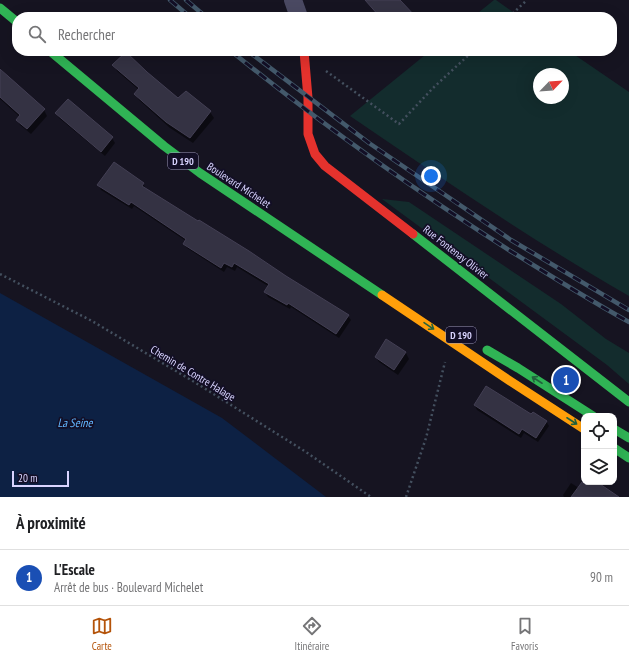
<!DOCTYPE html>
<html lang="fr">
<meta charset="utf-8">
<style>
:root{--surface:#fff;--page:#f6f6f6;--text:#202124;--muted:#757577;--line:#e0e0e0;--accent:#b45309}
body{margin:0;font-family:"PT Sans Narrow",sans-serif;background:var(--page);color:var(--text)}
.controls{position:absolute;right:12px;bottom:12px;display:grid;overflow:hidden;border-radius:8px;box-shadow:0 4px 16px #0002}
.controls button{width:36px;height:36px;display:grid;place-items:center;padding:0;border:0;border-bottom:1px solid var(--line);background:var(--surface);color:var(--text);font:20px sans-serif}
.compass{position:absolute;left:533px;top:68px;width:36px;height:36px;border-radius:50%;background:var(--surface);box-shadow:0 4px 16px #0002;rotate:65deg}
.scale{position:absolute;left:12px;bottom:10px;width:57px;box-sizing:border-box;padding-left:4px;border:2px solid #d9d4ff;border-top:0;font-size:11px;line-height:14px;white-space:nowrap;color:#d9d4ff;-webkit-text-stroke:3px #130f26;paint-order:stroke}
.you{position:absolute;left:431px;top:176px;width:14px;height:14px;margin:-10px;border:3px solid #fff;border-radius:50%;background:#1a73e8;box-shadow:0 0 0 6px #1a73e833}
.badge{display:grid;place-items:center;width:26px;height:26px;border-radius:50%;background:var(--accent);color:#fff;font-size:13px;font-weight:700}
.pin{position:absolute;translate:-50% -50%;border:2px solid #fff;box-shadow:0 1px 4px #0006}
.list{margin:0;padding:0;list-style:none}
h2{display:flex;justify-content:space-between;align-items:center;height:52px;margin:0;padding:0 16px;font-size:17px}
h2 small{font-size:13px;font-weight:400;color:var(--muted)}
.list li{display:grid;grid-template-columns:26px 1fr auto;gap:12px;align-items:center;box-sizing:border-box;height:56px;padding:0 16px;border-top:1px solid var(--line)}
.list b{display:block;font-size:15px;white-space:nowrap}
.list p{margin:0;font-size:13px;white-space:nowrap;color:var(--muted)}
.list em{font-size:13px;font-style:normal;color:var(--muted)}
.icon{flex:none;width:22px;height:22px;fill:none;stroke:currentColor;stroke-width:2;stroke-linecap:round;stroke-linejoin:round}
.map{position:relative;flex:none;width:629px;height:497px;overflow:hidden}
.search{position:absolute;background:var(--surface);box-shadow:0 4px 16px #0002;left:12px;right:12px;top:12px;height:44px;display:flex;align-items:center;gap:10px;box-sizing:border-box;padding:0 14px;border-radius:16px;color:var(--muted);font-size:15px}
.sheet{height:108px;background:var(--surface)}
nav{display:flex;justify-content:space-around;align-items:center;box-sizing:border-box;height:56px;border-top:1px solid var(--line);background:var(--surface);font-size:11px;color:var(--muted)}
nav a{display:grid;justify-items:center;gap:2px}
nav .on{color:var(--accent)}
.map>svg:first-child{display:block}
</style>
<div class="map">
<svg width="629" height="497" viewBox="0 0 629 497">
<rect width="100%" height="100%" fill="#161421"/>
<path fill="#132c2d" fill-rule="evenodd" d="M494,0H496L520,17H473Z
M430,51H569L629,92V296C533,241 441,178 350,116ZM539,74H563V98H539Z
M382,199L409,202L561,304L606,339L629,353V384L607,365Z"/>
<path fill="#0d2144" d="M0,293L222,418L326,497H0Z"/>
<path fill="#0007" d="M114,65L178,100L186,92L210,112L214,118L193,143L170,128L139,100L135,94L139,90L117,71Z
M0,68L6,74L9,78L44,110L47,116L31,134L20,125L17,120L20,117L0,99Z
M56,113L112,138L115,143L105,156L59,118Z
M143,184L146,189L348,316L351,320L339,338L291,307L290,309L268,297L265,292L268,286L237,267L235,271L227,267L224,272L187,248L184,244L186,241L134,206L132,209L101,190L99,185Z
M387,340L406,353L409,359L398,375L379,362L376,357Z
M487,387L531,415L546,421L549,426L538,442L524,433L521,438L477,410L475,406Z
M584,482H595L617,497H564L563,495L571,483L579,488Z"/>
<path fill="#343243" stroke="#433f54" d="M365,0H400L416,17H380Z
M126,52L147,72L178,98L186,91L211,111L190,138L166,122L134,94L139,88L112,65Z
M0,69L45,109L27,129L16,120L20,115L0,97Z
M68,99L113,137L101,152L55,113Z
M114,162L144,183L142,186L198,221L199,220L249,251L286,276L349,315L336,334L288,303L287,305L264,292L269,284L234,263L232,267L224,263L221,268L183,244L186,239L131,202L129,205L97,185Z
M386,339L406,352L394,370L375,357Z
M486,386L531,414L533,412L547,421L536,438L522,429L519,434L474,405Z
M582,482H597L619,497H571Z"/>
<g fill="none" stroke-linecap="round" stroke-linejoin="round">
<path stroke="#44505f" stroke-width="2.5" stroke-dasharray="2 3" stroke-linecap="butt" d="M509,17L527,0
M326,71L399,124L433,88L473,51
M0,274L92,321L196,383L306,452L371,497
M406,497L426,438L445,362"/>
<path stroke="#4a4962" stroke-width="18" d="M293,0L299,17"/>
<path stroke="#30b455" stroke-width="9" d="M0,8L17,22
M50,51L164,146L200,173L382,295
M413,234L629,402
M487,350L518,368L593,416
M614,429L629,438
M614,448L629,458"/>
<path stroke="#ff9f0a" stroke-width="9" d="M382,295L510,381L584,429"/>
<path stroke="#e5322d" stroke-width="9" d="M304,51L308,98V134L315,154L325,166L413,234"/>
<g stroke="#43596b" stroke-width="4.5">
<path id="rail" d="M170,0L190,17
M186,0L206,17
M231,51C321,124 414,190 512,252C551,276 589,300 629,322
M248,51L369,143L511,240L629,310"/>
</g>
<use href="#rail" stroke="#130f26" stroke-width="3" stroke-dasharray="9" stroke-linecap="butt"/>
</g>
<defs><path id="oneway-shaft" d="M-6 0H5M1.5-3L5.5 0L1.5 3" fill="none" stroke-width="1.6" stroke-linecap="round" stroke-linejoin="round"/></defs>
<g stroke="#22623e">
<use href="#oneway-shaft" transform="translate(429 326) rotate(34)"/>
<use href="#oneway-shaft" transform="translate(537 380) rotate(-147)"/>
<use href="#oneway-shaft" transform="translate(572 421) rotate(33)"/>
</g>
<g text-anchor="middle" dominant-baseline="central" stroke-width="3.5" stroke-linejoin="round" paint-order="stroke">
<g fill="#130f26" stroke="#9e99be" stroke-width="1">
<rect x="168" y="153" width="30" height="16" rx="3"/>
<rect x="446" y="327" width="30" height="16" rx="3"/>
</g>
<g font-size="10" font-weight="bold" fill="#d9d4ff">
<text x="183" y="161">D 190</text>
<text x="461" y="335">D 190</text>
</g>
<g font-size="11" fill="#d9d4ff" stroke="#130f26">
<text transform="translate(239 185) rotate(33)">Boulevard Michelet</text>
<text transform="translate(456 252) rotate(38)">Rue Fontenay Olivier</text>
<text transform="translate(193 373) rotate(31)">Chemin de Contre Halage</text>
</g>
<g font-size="12" font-style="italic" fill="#62b6ff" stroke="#130f26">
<text x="75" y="422">La Seine</text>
</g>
</g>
</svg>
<div class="controls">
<button><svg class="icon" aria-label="locate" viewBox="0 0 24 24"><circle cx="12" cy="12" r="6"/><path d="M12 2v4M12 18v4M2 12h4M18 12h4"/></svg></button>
<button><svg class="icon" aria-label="layers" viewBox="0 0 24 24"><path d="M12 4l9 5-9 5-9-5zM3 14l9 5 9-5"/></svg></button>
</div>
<svg class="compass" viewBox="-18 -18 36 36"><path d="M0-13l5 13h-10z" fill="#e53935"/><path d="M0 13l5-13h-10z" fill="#757577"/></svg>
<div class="scale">20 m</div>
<div class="you"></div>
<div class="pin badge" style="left:566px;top:380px;background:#1a4fb4">1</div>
<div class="search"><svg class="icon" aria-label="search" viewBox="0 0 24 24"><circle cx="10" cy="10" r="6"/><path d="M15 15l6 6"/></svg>Rechercher</div>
</div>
<section class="sheet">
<h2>À proximité<small></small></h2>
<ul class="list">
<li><span class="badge" style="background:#1a4fb4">1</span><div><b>L'Escale</b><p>Arrêt de bus · Boulevard Michelet</p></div><em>90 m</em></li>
</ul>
</section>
<nav>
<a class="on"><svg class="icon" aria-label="map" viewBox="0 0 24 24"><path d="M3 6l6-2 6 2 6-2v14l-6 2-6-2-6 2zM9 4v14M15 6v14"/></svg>Carte</a>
<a><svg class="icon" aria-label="directions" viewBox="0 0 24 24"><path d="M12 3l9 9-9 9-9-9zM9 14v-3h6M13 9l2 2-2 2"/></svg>Itinéraire</a>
<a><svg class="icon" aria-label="saved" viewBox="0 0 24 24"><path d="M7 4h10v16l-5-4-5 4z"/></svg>Favoris</a>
</nav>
